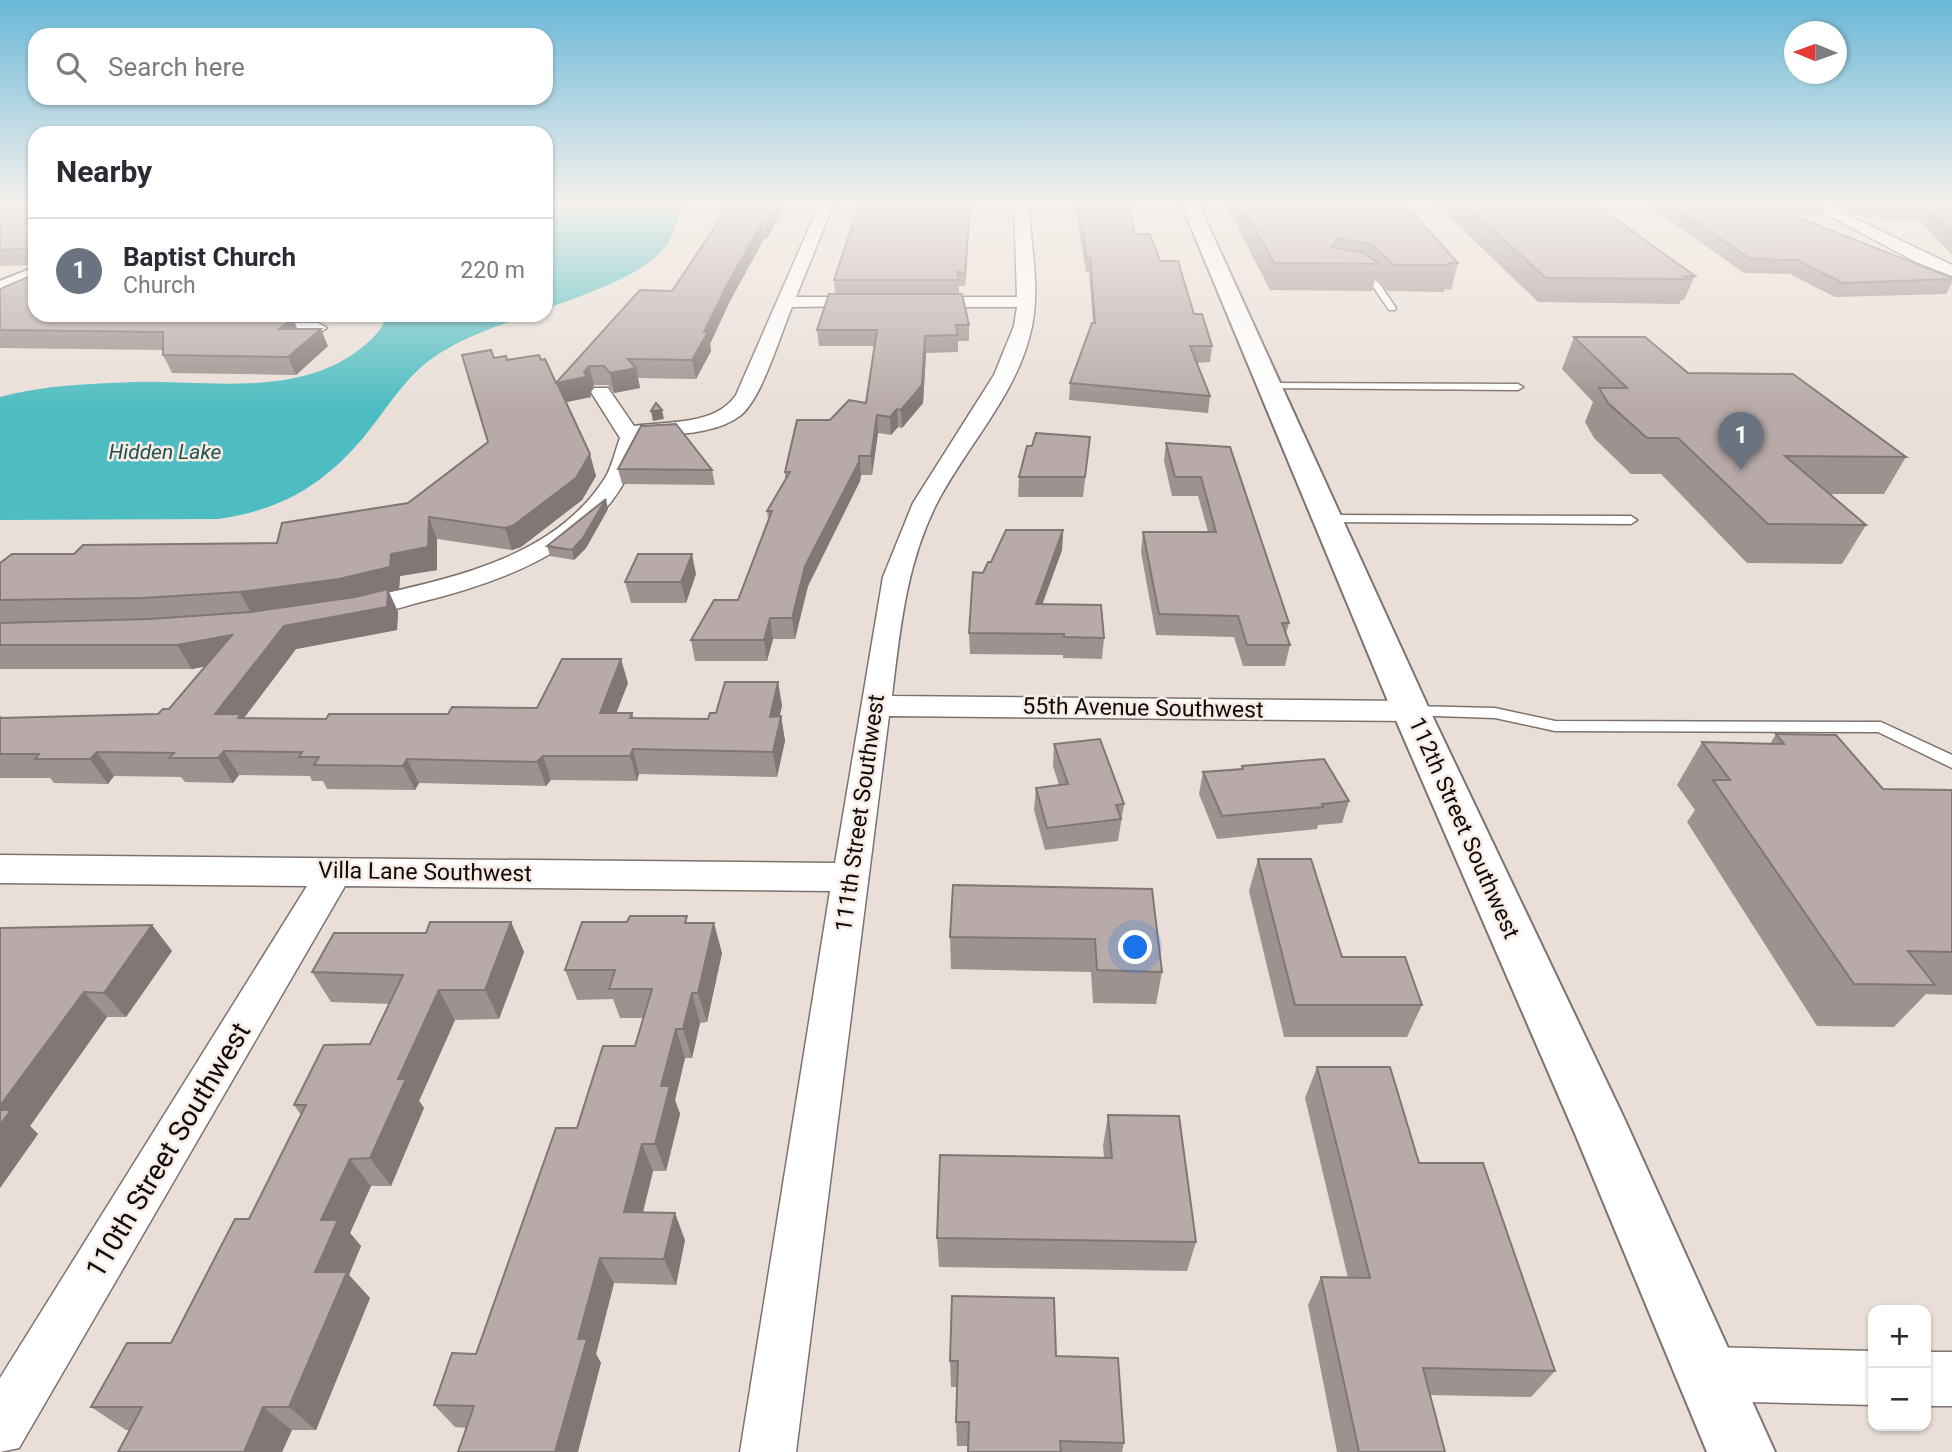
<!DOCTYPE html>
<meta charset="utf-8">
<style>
:root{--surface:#fff;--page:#f7f7f7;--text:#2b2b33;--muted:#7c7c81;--line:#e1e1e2;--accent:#3178e5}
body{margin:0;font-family:Roboto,sans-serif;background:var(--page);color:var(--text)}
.controls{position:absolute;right:21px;bottom:21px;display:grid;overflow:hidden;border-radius:14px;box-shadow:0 2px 5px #0004}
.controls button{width:63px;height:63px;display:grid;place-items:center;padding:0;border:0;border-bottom:2px solid var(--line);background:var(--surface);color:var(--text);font:35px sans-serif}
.compass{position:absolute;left:1784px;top:21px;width:63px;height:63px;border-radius:50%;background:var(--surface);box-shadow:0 2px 5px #0004;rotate:271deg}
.you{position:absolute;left:1136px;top:948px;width:24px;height:24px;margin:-18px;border:5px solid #fff;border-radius:50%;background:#1a73e8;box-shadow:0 0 0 10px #1a73e833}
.badge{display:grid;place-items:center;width:46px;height:46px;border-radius:50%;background:var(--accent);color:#fff;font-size:23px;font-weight:700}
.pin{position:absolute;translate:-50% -58px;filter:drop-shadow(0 2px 4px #0008)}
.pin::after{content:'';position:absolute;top:37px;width:24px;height:21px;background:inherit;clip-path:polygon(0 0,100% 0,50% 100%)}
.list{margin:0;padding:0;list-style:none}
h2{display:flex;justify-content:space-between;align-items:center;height:91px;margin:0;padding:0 28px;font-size:30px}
h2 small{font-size:23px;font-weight:400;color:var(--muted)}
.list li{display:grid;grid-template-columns:46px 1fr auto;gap:21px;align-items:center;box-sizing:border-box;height:105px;padding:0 28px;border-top:2px solid var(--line)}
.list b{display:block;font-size:26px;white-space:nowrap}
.list p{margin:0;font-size:23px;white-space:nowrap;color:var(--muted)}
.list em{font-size:23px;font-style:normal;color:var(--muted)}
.icon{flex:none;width:38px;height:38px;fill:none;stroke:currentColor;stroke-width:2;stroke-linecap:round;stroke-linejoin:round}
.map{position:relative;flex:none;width:1952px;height:1452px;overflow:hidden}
.search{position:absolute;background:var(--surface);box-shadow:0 2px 5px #0004;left:28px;top:28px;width:525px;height:77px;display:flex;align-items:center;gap:18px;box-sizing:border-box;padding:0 24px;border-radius:21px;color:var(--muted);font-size:26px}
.panel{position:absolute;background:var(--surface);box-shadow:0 2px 5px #0004;left:28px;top:126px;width:525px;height:196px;border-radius:21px}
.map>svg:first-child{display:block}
</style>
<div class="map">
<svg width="1952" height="1452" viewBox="0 0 1952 1452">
<rect width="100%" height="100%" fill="#eadfd8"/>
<path fill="#4ebdc1" d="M546,203H682V205C679,217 675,230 669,241C649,275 582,295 546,309Z
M386,315H528C490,329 448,342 418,370C398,389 384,412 367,433C326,484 282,510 218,519L0,520V397C43,385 89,384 133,382C209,380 302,399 365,345C374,337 384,328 386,315Z"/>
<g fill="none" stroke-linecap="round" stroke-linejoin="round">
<g stroke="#7d736d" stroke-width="3">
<path id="lane" d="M1360,269L1371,271L1396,308L1395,310H1389L1365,275L1357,273Z
M1268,383L1518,384L1523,387L1518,390L1264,388V384Z
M1329,515L1631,516L1637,520L1631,524L1325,522L1323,519Z
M1411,706L1495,708L1555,721L1881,722L1952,755V768L1878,732L1555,731L1495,718L1406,715L1403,711Z"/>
</g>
<g stroke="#7d736d" stroke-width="3">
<path id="street" d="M820,203H834L796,297H869L878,302L875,306L792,307C781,333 762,398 741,415C716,435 672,434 642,437C617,542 511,580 417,603C395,609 366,620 343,615L339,609L343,603C434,581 550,565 605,478C612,467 615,451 620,438L591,392L594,388H608L634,426C667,421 715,426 736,395Z
M1014,203H1028C1031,243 1040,287 1032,326C1019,393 966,446 936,505C906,565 900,630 892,696L1411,701L1422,704L1426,711L1422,718L1411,721L889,716L796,1452H740L830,891L345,886L19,1448L0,1452V1378L307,886L0,883V855L835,863L883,577L913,503L994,375L1014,326L1017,307H920L911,302L920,297H1017Z
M1805,203H1823L1952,265V276L1916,262Z
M254,323H318L327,328L318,333L248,332L245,328Z
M1707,1347L1873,1351V1405L1707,1401L1688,1393L1680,1374L1688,1355Z
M1926,1352H1952V1406H1926Z"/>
</g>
<g stroke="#7d736d" stroke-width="4">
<path id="secondary" d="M1181,203H1198L1430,711L1624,1118L1775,1452H1707L1576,1136L1392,711Z
M35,267V280L0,294V281Z"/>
</g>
<use href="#lane" fill="#fff" fill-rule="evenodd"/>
<use href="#street" fill="#fff" fill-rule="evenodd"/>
<use href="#secondary" fill="#fff" fill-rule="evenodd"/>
</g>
<path fill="#9d9290" d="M0,203H35V265L0,266Z
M786,203L767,239H764L730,301L710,344L711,351L696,379L638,378L640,388L614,393L608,385H594L590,391L591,397L566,402L596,476L582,500L521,547L512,550L437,539V570L400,576L399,590L389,592L398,612L397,630L296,649L244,718L326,719L448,714L537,708L628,683L616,713H632L634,718L708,719L716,713L778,682L782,706L779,716H781L785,741L777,777L639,774L637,781L551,780L546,786L419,783L415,790L327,789L323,781H312L310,776L239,775L233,783L185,782L181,777L114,776L108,784L54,783L50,778H0V715L2,718L158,714L169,709L205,666L192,669H0V563L74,554L277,543L408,503L488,442L494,358L507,360H541L556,383Z
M971,203L965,286H959V294L969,325V341H958V352L926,353L923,403L902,428L898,427L891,435L878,433L872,475H861L860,481L808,586L795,639H773L767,661H695L691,640L738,600L768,519L767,511L785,479V472L830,420L866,403L875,346H819L817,330L835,294L834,280Z
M1074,203H1127L1135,234L1160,261L1194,314L1212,346L1210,362L1197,363L1210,396L1208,413L1069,400L1070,383L1093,323L1089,272H1086Z
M1225,203H1404L1458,263L1451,290L1444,289V292L1388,291L1375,280L1372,291L1270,290Z
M1435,203H1593L1695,276L1684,300H1681L1679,304L1538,302Z
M1645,203H1826L1821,214L1784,212L1952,278V283L1946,294L1835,297L1790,274L1744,273Z
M1829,203H1952V255L1919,220L1857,216Z
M0,289L35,315L150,317L149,315H321L322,318L318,320H293L297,329L328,346L296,375L172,373L163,355V350L0,348Z
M1574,337L1688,373L1906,457L1884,494H1829L1866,525L1842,564L1747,563L1661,474H1631L1594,438L1585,422L1593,402L1562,369Z
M1090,437L1083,497H1018L1019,477L1032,446Z
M1166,443L1230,447L1289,623L1286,634L1290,645L1285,666H1243L1234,637L1156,635L1141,552L1143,532H1208L1198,496H1172L1164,461Z
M618,469L712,470L715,485L622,484Z
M608,509L586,548L574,560L550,556L547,546Z
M1063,530L1062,550L1042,604L1104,638L1102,659L1063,658V655L970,654L969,633L983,573L991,562Z
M696,574L686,603H631L625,582Z
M1776,734L1883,789L1952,790V995L1926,994L1894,1027L1817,1026L1687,822L1695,810L1677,785L1702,742L1770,744Z
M1054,744L1124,804L1118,841L1045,850L1034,810L1036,788L1059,785L1053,766Z
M1242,766L1349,801L1342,823L1318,825L1317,829L1217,839L1199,794L1203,772L1241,769Z
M1258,859L1342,957L1422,1005L1407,1037H1284L1249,891Z
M1152,889L1162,972L1156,1004L1093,1003L1091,972L951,969L950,937Z
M511,922L524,952L499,1019L455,1020L419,1101L424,1108L391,1186H371L350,1233L361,1246L349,1275L370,1298L316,1430H292L282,1452H118L130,1430H126L91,1407L171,1343L249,1219L301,1115L294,1105L370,1044L390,1004L331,1002L312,972L426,933Z
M689,923L722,953L707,1022L700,1023L692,1058H685L675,1100L680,1114L666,1171H653L643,1213L685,1240L676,1285L614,1283L596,1354L601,1363L467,1428L455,1427L434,1405L476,1354L577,1128L635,1046L643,1018H620L613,999L577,1000L565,970Z
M152,925L172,951L126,1017H107L30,1126L38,1134L0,1188V929Z
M1317,1067L1419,1163L1555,1371L1531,1397L1430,1395L1445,1452H1337L1308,1305L1321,1277L1348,1278L1305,1098Z
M1108,1115L1196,1242L1187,1271L939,1267L937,1238L1104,1157L1103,1146Z
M1056,1356L1124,1443L1122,1452H968V1446H957L956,1422L957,1387H951L950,1361Z"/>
<path fill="#807776" d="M0,203H33L35,207L0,209Z
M776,203H786L767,239L766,223Z
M970,203H971L965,286V273Z
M762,223L764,239L730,301L710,344L711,351L696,379L692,360L728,283Z
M316,315H321L322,318L318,320Z
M293,318L300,336L279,329Z
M321,329L328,346L296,375L288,357Z
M925,336L926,353L923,403L902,428L901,410Z
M589,366L594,385L590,391L591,397L562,403L557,383L584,372Z
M636,368L640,388L614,393L610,373Z
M897,409L898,427L891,435L890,417Z
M662,410L664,419L653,421L651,411Z
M877,415L878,433L872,475L871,456Z
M590,454L596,476L582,500L521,547L512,550L505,528Z
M859,456L861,475L860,481L808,586L795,639L792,618L805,566Z
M606,499L608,509L586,548L574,560L572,550Z
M429,517L437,539V570L400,576L399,590L389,592L398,612L397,630L296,649L244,718L255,738L215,714L252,615L240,592L391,554Z
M1063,530L1062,550L1035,625L1036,604Z
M692,554L696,574L686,603L681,582Z
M770,618L773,639L767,661L764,640Z
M232,635L245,659L192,669L177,645Z
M621,659L628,683L607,737L600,713Z
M778,682L782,706L774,741L770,717Z
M781,716L785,741L777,777L773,752Z
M633,749L639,774L637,781L630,756Z
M224,751L239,775L233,783L218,758Z
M97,752L114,776L108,784L90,759Z
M543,756L551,780L546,786L537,762Z
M407,759L419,783L415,790L403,766Z
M511,922L524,952L499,1019L485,990Z
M714,923L722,953L707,1022L698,993Z
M152,925L172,951L126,1017L104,993Z
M439,990L455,1020L419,1101L424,1108L391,1186L370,1158L398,1079Z
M84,992L107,1017L30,1126L38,1134L0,1188V1106Z
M692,993L700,1023L692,1058L683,1029Z
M676,1029L685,1058L675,1100L680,1114L666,1171L655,1144L661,1086Z
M642,1144L653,1171L636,1239L624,1212Z
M350,1159L371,1186L350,1233L361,1246L349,1275L370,1298L316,1430L289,1407L315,1272L321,1220Z
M675,1213L685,1240L676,1285L664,1259Z
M600,1258L614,1283L596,1354L601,1363L578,1452H555L578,1339Z
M263,1407L292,1430L282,1452H244Z"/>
<path fill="#b7aaa8" stroke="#807776" stroke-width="2" d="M29,203H35V248L0,250V207L29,205Z
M729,203H776L766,223H762L728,283L704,332H708L692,360L628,359L636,368L610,373L604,366H589L584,372L586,377L557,383L590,454L576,478L514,525L505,528L429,517L428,547L391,554L390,567L339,579L240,592L143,598L0,600V563L12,554H74L83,545L277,543L282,523L408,503L488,442L462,355L491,350L494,358L506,356L507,360L539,355L541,360L545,359L556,383L640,290L672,291L718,222Z
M860,203H970L965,273L957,272L959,280H834Z
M1077,203H1127L1135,234H1150L1160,261H1178L1194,314H1202L1212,346H1190L1210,396L1070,383L1092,323H1095L1090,258H1087Z
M1241,203H1404L1458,263H1449L1451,265H1394L1371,244L1338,239L1332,247L1364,253L1379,264L1274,263Z
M1463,203H1593L1695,276H1684L1689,279L1546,278Z
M1668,203H1761L1952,278V279L1843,283L1797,260L1750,259Z
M1863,203H1952V234L1926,207Z
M35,274V315H131L139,317L293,318L279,329H321L288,357L163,355V332L0,330V289Z
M829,294H962L969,325H956L958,335L925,336L922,385L901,410L897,409L890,417L877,415L871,456H859V462L805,566L792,618H770L764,640H691L714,600H738L772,511H767L790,472H785L797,420H830L849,400L866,403L877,330H817Z
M1574,337H1645L1688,373L1793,374L1906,457L1785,456L1866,525L1768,524L1678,438H1647L1608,403L1599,388H1627Z
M656,403L662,410L651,411Z
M676,424L712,470L618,469L641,426Z
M1036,433L1090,437L1085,477H1019L1027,446H1032Z
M1166,443L1230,447L1289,623H1282L1290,645H1247L1238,616L1159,614L1143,532H1216L1201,477H1175Z
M606,499L583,538L572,550L547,546Z
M1006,530H1063L1036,604L1101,605L1104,638L1064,637V634L969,633L973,572L983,573L988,562H991Z
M638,554H692L681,582H625Z
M388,589L387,607L284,626L215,714H241L238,718L326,719L329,714H448L452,707L537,708L562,659H621L600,713H632L630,718L708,719L710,713H716L725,682H778L770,717L781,716L773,752L633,749L630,756H543L537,762L407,759L403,766L314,765L319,757H299L302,752L224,751L218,758H169L174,753L97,752L90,759H35L39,754H0V718L158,714L163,709H169L232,635L177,645H0V623L149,619L251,612L355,597Z
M1776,734L1836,735L1883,789L1952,790V952L1908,951L1935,985L1854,984L1713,780H1730L1702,742L1784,744Z
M1100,739L1124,804L1116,805L1121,819L1047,828L1036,788L1068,784L1054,744Z
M1324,759L1349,801L1322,804L1323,807L1222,816L1203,772L1243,769L1242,766Z
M1258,859H1311L1342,957H1405L1422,1005H1295Z
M953,885L1152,889L1162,972L1097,970L1095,939L950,937Z
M630,916H687L685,923H714L698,993H692L683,1029H676L661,1086H670L655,1144H642L624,1212L675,1213L664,1259L600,1258L578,1339H587L555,1452H458L474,1406L434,1405L452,1353L476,1354L556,1128H577L603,1046H635L652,989H609L615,970H565L582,922H627Z
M430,922H511L485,990H439L398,1079H406L370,1158L350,1159L321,1220H338L315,1272H347L289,1407H263L244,1452H118L142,1407H91L127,1343H171L235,1219H249L306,1105H294L324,1045L370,1044L403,975L312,972L334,933H426Z
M152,925L104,993L84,992L0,1106V929L1,928Z
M1317,1067H1390L1419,1163H1483L1555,1371L1423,1368L1445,1452H1359L1321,1277L1370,1278Z
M0,1110H11L0,1125Z
M1108,1115L1179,1116L1196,1242L937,1238L940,1155L1112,1158Z
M952,1296L1054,1298L1056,1356L1118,1358L1124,1443L1060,1441L1061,1452H968L969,1422H956L958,1361H950Z"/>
<linearGradient id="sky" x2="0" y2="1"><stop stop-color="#6ab8d8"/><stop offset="0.5" stop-color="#f6f1ed"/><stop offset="1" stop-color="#f6f1ed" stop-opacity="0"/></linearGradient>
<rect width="1952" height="407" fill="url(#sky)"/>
<g text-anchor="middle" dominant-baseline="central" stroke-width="5" stroke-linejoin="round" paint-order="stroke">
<g font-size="21" font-style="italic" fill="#225254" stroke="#f8ece5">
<text x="165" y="452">Hidden Lake</text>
</g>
<g font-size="23" fill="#0f0c0a" stroke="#f8ece5">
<text transform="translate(1143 708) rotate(1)">55th Avenue Southwest</text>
<text transform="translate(860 813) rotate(-82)">111th Street Southwest</text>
<text transform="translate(1464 828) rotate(66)">112th Street Southwest</text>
<text transform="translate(425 872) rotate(1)">Villa Lane Southwest</text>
</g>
<g font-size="28" fill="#0f0c0a" stroke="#f8ece5">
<text transform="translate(168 1150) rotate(-59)">110th Street Southwest</text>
</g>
</g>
</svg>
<div class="controls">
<button>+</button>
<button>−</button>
</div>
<svg class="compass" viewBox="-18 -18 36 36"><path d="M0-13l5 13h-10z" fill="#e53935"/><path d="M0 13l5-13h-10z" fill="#7c7c81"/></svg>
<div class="you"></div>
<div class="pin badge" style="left:1741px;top:470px;background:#6b7280">1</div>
<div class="search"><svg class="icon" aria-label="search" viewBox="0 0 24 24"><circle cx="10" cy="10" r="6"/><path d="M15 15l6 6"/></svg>Search here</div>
<section class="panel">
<h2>Nearby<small></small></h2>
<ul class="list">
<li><span class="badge" style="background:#6b7280">1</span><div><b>Baptist Church</b><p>Church</p></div><em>220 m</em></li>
</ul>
</section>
</div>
